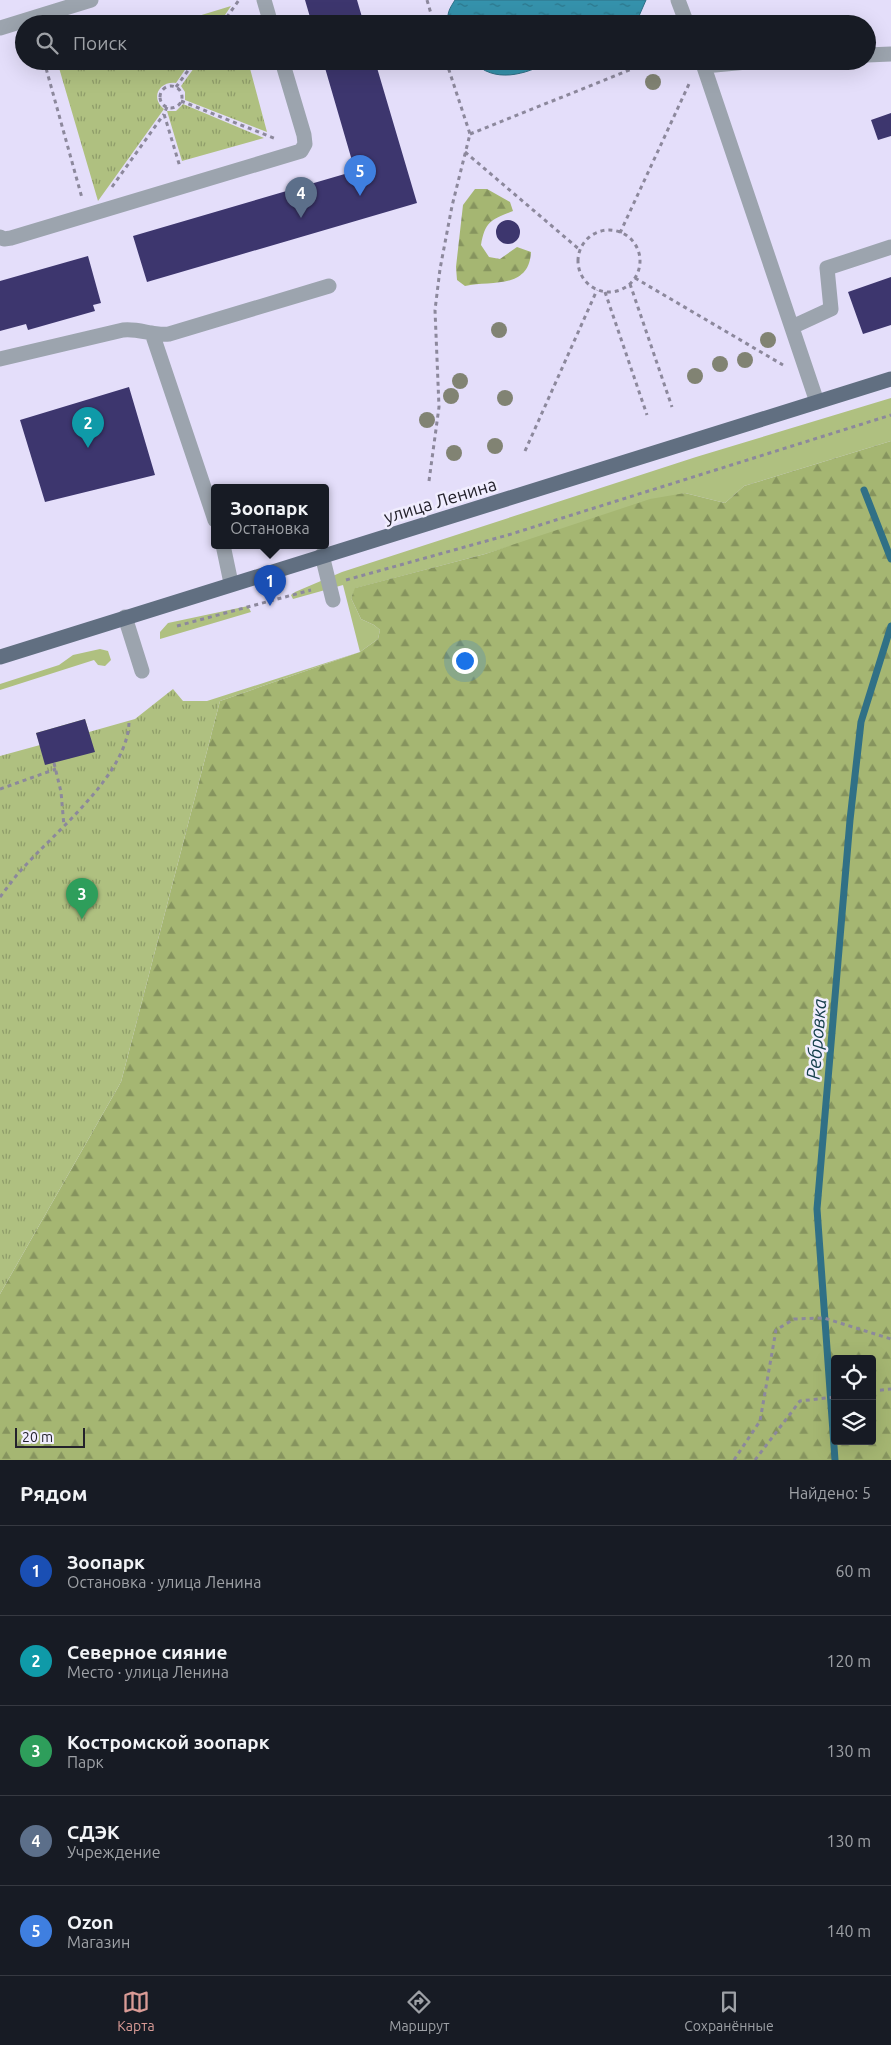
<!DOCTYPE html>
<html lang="ru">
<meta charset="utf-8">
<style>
:root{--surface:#171b24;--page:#242831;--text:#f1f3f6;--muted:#9ea1a6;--line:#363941;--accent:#da9b96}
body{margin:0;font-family:Ubuntu,sans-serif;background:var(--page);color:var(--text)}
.controls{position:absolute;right:15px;bottom:15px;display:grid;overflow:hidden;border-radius:5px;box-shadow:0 5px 20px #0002}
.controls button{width:45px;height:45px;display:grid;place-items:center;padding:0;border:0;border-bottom:1px solid var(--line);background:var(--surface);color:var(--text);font:25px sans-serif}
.scale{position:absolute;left:15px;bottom:12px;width:70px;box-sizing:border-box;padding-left:5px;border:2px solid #24222c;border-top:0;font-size:14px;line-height:18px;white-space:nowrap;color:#24222c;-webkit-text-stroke:4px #f0edfe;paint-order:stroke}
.you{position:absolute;left:464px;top:660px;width:18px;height:18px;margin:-12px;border:4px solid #fff;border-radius:50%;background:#1a73e8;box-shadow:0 0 0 8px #1a73e833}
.badge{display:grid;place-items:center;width:32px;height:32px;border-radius:50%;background:var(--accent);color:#fff;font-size:16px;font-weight:700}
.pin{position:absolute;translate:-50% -41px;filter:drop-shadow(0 1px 2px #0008)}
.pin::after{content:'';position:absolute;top:26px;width:18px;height:15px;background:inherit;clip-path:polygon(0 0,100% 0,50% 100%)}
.popup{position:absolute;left:211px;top:484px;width:118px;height:65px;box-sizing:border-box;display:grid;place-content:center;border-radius:5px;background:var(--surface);filter:drop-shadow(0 1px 4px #0005);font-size:16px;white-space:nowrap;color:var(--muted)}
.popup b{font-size:19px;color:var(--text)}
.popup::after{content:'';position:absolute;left:50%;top:100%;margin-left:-10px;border:10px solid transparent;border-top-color:var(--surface)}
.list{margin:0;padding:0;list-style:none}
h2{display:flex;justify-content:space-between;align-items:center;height:65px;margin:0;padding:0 20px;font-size:21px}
h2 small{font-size:16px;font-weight:400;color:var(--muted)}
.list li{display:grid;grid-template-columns:32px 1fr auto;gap:15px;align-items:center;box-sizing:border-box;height:90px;padding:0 20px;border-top:1px solid var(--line)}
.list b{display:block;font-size:19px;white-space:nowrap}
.list p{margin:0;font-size:16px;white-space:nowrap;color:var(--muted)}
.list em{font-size:16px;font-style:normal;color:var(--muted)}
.icon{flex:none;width:28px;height:28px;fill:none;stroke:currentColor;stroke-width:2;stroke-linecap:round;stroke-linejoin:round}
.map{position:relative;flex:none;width:891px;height:1460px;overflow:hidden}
.search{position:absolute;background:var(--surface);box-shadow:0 5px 20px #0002;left:15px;right:15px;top:15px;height:55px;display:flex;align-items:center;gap:12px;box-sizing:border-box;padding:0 18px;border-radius:28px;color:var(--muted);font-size:19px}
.sheet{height:515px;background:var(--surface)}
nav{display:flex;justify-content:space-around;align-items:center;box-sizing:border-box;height:70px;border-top:1px solid var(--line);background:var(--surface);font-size:14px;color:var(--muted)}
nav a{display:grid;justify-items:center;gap:2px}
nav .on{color:var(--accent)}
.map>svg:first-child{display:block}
</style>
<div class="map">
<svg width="891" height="1460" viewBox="0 0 891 1460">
<defs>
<pattern id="forest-firs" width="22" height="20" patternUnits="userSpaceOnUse" patternTransform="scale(1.25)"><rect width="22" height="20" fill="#a5b672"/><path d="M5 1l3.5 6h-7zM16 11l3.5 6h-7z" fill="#86945e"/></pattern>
<pattern id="park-tufts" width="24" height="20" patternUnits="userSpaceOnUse" patternTransform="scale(1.25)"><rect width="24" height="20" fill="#afc080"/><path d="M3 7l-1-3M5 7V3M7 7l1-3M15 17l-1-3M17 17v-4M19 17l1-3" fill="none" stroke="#8e9c69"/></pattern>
<pattern id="water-ripples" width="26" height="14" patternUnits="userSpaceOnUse" patternTransform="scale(1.25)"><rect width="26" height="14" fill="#3592ac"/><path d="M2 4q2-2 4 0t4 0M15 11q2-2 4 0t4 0" fill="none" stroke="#2d778c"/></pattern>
</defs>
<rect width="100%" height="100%" fill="#e4defa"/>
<path fill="#afc080" d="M891,398V441L744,486L725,503L685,493L485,554L356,588L351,598L361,619L374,625L380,630L378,639L360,652L220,701H207L360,652L343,585L293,599L291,595L295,592L342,572L696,457Z
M248,606L251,612L160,639V632L168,623Z
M100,649L108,651L111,660L105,666L98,665L94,660L0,690V684L59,665L73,655Z"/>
<path fill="url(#forest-firs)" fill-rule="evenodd" d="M475,189H487L510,202L513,211C492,219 485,221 481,245L489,257L500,259L517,247L531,252C529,290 491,280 465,286L457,280L456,267L463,205Z
M891,441V1460H0V1294L121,1082L220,701L360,652L378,639L380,630L374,625L361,619L351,598L355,588L485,554L650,499L685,493L725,503L744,486ZM835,1359H872V1441H835Z"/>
<path fill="url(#park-tufts)" d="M231,6L219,24H172Z
M57,61H191L176,83C159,81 150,98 164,109L98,201Z
M199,61H248L267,132L185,100V92L181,86Z
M183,104L264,138L182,161L167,111H176Z
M173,689L183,701H220L121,1082L0,1294V756L40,745L36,733L85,719L89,732L135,719Z"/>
<path fill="url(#water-ripples)" stroke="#307086" d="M455,0H646L639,16L631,24H450C445,15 450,8 455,0Z
M473,61H550C526,75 493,84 473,61Z"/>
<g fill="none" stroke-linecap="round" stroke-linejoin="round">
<path stroke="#307086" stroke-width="7" d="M864,490L891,559
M835,1460L817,1209L850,820L861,722L891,626"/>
</g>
<path fill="#3d366e" d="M305,0H357L364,24H312Z
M323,61H375L417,203L147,282L133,236L355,171Z
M891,113V136L878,140L871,120Z
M496 232a12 12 0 1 1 24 0a12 12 0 1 1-24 0Z
M88,256L101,303L93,305L95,311L28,330L26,324L0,331V281Z
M891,277V325L863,334L848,292Z
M129,387L155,475L45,502L20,420Z
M85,719L95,752L45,765L36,733Z"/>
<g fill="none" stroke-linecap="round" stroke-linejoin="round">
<path stroke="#8c889c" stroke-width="3" stroke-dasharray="4 4" stroke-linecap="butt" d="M427,0L434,24
M222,24L239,0
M44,61L82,198
M160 97a11 11 0 1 1 22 0a11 11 0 1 1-22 0Z
M176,87L195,61
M181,101L276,139
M167,107L164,114L180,167
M470,134L652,61
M465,152L580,250
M112,187L164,114
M578 261a31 31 0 1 1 62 0a31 31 0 1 1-62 0Z
M620,233L689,84
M635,278L783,365
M630,284L672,407
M605,292L647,415
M525,451L597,290
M429,481L439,407L435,310L440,269L452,206L470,134L446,61
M346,580L508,535L891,415
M177,626L311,590
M54,763L61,792L64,826
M0,789L56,769
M0,897C8,887 15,876 24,867C56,831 129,773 129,721
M872,1391L891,1389
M734,1460L760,1421L776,1330L794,1319L824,1318L891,1339
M755,1460L800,1401L835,1397"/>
<path stroke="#9ca4ae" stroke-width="15" d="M264,0L271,24
M678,0L687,24
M0,28L91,0
M867,55L891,54
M702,61L817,402
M704,66L758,61
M0,237L4,239L11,238L301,151L305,144L304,135L282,61
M792,327L831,309L827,268L891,247
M152,333L215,520
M0,359L123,330C139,328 153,336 169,334L329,286
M223,545L231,583
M322,555L333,600
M125,617L142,671"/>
<path stroke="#616f81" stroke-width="15" d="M0,657L891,379"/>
</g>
<g fill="#818373">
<circle cx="653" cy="82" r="8"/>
<circle cx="499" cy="330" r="8"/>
<circle cx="768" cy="340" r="8"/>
<circle cx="745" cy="360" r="8"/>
<circle cx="720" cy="364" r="8"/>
<circle cx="695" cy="376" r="8"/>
<circle cx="460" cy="381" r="8"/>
<circle cx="451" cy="396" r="8"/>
<circle cx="505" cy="398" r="8"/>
<circle cx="427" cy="420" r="8"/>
<circle cx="495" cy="446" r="8"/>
<circle cx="454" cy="453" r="8"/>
</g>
<g text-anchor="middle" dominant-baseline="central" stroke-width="5" stroke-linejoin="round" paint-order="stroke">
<g font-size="18" fill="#24222c" stroke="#f0edfe">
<text transform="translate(440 500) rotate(-17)">улица Ленина</text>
</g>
<g font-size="19" font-style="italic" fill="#17404c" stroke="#f0edfe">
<text transform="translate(816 1039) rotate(-85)">Ребровка</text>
</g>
</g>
</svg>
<div class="controls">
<button><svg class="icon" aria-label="locate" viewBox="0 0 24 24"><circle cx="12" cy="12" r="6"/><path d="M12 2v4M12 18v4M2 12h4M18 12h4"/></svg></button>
<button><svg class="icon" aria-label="layers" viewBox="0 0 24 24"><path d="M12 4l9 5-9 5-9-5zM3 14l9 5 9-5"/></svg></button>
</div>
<div class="scale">20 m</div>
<div class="you"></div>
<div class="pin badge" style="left:270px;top:606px;background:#1a4fb4">1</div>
<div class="popup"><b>Зоопарк</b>Остановка</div>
<div class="pin badge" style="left:88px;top:448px;background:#0f9aa8">2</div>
<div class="pin badge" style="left:82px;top:919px;background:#2e9e5b">3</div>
<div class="pin badge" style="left:301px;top:218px;background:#5c6f8a">4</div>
<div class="pin badge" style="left:360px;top:196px;background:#3f7fe0">5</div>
<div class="search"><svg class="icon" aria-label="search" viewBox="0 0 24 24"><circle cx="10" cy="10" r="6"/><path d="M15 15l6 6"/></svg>Поиск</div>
</div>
<section class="sheet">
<h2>Рядом<small>Найдено: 5</small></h2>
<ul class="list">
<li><span class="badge" style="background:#1a4fb4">1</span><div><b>Зоопарк</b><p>Остановка · улица Ленина</p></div><em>60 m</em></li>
<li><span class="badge" style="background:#0f9aa8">2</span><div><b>Северное сияние</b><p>Место · улица Ленина</p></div><em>120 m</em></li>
<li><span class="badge" style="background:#2e9e5b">3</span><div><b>Костромской зоопарк</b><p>Парк</p></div><em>130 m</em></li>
<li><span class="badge" style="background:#5c6f8a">4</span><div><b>СДЭК</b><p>Учреждение</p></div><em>130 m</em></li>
<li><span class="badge" style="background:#3f7fe0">5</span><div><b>Ozon</b><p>Магазин</p></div><em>140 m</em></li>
</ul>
</section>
<nav>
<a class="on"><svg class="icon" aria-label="map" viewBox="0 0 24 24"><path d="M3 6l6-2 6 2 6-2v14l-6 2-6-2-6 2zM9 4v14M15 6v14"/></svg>Карта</a>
<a><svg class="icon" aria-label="directions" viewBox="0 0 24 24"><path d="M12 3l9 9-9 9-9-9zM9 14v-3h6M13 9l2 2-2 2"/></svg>Маршрут</a>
<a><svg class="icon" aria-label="saved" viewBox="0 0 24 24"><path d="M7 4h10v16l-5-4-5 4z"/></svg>Сохранённые</a>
</nav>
